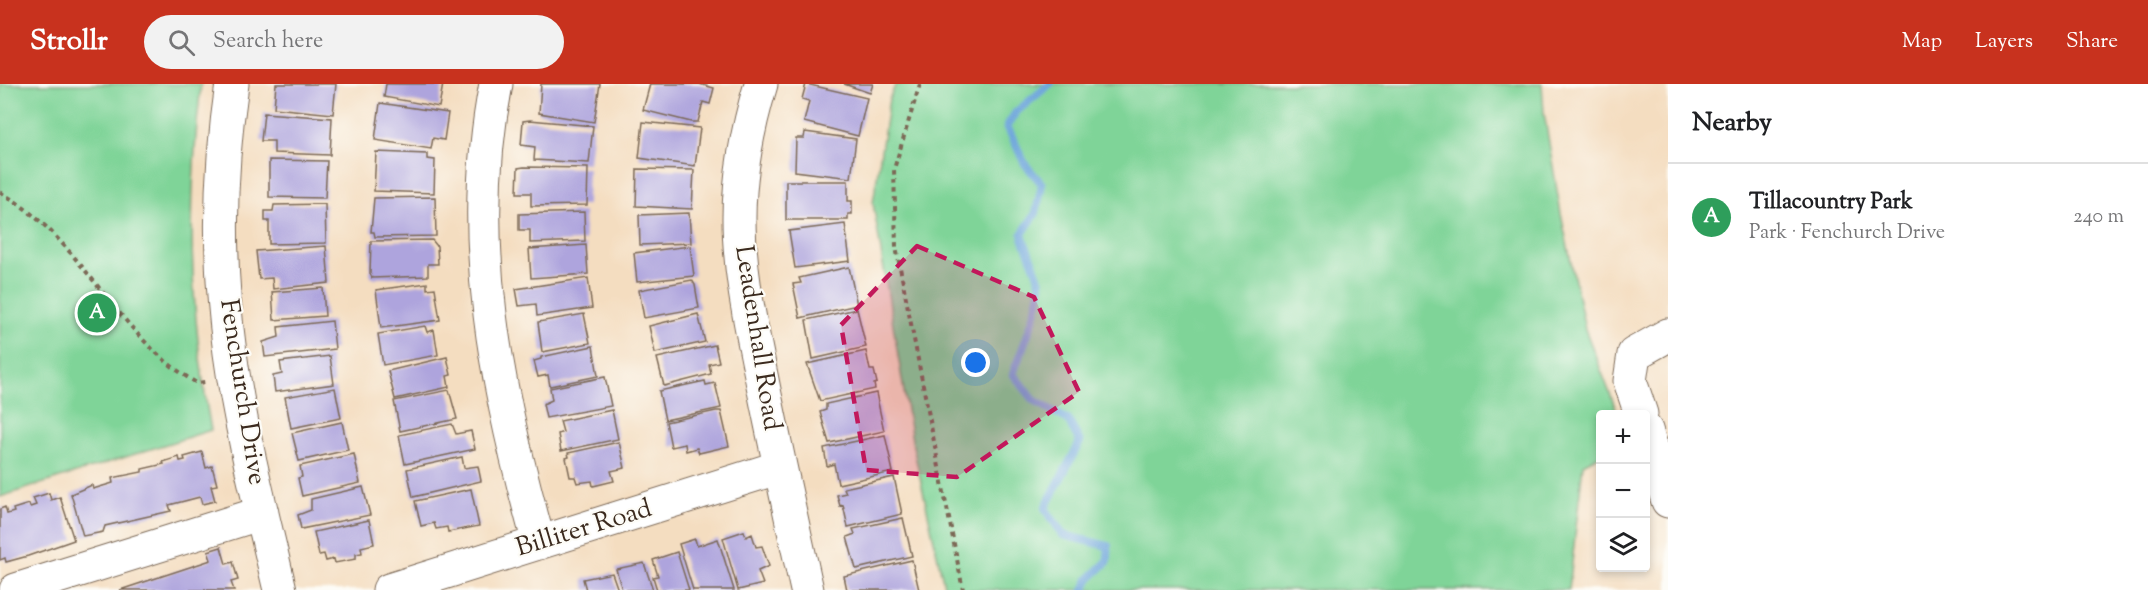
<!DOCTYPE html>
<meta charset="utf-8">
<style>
:root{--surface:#fff;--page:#f2f2f2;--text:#202124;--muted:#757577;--line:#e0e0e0;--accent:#c8321e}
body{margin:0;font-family:"Sorts Mill Goudy",serif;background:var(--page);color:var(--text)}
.controls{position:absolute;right:18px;bottom:18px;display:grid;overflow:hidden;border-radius:6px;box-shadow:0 3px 9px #0003}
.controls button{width:54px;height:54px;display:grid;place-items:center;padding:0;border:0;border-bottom:2px solid var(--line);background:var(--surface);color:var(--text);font:30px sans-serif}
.you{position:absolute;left:976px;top:279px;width:21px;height:21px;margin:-15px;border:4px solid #fff;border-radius:50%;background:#1a73e8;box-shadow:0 0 0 9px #1a73e833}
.badge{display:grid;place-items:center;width:39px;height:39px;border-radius:50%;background:var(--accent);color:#fff;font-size:20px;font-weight:700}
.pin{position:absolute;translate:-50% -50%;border:3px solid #fff;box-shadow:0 2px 6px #0006}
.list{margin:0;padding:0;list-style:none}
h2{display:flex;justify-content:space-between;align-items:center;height:78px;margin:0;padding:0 24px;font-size:26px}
h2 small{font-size:20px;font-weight:400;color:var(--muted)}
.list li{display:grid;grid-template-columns:39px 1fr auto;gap:18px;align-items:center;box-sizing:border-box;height:108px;padding:0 24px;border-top:2px solid var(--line)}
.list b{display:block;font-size:22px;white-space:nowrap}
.list p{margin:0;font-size:20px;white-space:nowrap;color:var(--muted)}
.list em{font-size:20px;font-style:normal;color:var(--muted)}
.icon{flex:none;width:33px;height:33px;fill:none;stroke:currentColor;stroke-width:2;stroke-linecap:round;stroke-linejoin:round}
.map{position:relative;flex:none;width:1668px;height:506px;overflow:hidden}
header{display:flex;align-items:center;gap:36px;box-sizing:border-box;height:84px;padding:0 30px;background:var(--accent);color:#fff}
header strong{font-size:28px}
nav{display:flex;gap:33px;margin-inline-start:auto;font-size:21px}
.search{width:420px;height:54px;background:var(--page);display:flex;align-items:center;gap:15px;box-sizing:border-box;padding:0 21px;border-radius:33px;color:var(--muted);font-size:22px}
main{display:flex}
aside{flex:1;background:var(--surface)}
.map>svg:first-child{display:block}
</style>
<header>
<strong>Strollr</strong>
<div class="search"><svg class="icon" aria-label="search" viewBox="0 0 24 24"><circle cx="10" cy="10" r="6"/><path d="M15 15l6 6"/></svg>Search here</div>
<nav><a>Map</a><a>Layers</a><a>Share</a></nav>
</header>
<main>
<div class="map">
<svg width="1668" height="506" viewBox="0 0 1668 506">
<rect width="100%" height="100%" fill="#fdfcf7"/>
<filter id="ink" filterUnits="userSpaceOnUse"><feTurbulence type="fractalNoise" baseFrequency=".0167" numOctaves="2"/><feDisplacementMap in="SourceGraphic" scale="12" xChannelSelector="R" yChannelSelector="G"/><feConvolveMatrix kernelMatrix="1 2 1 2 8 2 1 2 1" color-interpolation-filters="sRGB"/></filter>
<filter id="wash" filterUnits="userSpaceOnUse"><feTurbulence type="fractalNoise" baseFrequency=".008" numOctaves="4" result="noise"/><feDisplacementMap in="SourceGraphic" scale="24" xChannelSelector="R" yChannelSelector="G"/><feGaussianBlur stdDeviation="1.35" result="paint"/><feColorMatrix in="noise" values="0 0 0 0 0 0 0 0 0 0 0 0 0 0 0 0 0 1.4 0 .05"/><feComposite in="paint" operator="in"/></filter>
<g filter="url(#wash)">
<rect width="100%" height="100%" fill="#f4ddc0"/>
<path fill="#7fd498" stroke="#5d7f5b" stroke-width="1.5" d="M0,0H201C187,121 189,226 211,346L0,413Z
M896,0H1542L1544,29L1561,130L1585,245L1618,330H1600V371L1583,380L1569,506H945L913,362L873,119L889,15Z"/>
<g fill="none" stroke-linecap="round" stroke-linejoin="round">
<path stroke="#6aa4da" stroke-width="8" d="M1050,0L1016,28L1007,42L1025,80L1042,100L1036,129L1022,150C1025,162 1040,193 1040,199C1041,222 1021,267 1013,290L1034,316L1068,336L1080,358L1045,424L1063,451L1108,462V477L1089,495L1084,506"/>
</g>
<g id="blocks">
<path fill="#aea4dd" d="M276,0H336L333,30L274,24Z
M386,0H443L439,23L384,13Z
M541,0H600L594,38L539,29Z
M650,0H699L714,4L710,20L703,18L698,38H691L643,26Z
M806,0L867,14L858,52L804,38L809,17L802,15Z
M844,0H873L870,9Z
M380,19L448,29L444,56L433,54L431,65L375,56Z
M264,29L332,34L330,71L274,69V57H261Z
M530,36L593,42L589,79L534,76L535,63L521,61L523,37Z
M643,38L700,44L695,82L639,74Z
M805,48L856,55L851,94L795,87L796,54H804Z
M376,68L427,70V75L435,76L434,109L374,107Z
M269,76L327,77L325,114L269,113Z
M524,83L588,84L587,121L531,122V109H517L518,84Z
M637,85L694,86L692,125L636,122Z
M786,97H848V117H852V130H848V136H786Z
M435,113L436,152L375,153L374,148H371L374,114Z
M325,120L326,159L269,160V137H265V127H273L274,121Z
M584,128L585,157L530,159V146H519V130Z
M689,129L691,159L640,161L639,131Z
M845,140L850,177L795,184L789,147Z
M432,156L437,162L438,180H428V192L372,194L370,189L371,157Z
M586,161L588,190L531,194L529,165Z
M326,162L329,199L273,205L272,194L259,195L256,167Z
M690,162L694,192L637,198L634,169Z
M849,183L857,221L800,234L793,200L801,199L799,194Z
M588,194L592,224L537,232L536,220L519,222L516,205Z
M692,196L695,201L699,224L644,234L639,206Z
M427,199V205L435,204L440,236L381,244L376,206Z
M323,204L325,232L274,236L272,208Z
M857,225L866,263L813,275L806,236Z
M584,230L590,259L542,268L538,238Z
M698,230L705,258L655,269L649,242Z
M332,237L335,265L265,273L263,258L279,253L278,243Z
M425,242L427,248L434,246L438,271L383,281L378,250Z
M715,261L719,278L709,280L711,290L664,302L657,274Z
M593,262L598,292L550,302L548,291L538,293L534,277L541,275V273Z
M866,267L870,286H874L877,299L874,300L875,305L820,317L807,280Z
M330,272L334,300L275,308L273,292L282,290L280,278Z
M447,273L451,291L447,292L449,303L395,315L388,287Z
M605,293L611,322L546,334L543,320L552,316L550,304Z
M705,297L706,301L715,299L721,324L665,336L659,307Z
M335,304L341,334L291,344L285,313Z
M449,306L457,335L400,347L394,317Z
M876,309L884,347L829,359L820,328L826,326V320Z
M612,326L618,355L561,367L558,350L563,348L560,337Z
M716,327H721L729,362L699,369L697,364L686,367L685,360L671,363L666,338Z
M342,338L348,366L299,377L292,349Z
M452,340L456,350L471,347L475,365L405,380L399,351Z
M885,351L893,388L838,400L834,380L827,382L824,364Z
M619,358L625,384L611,387L614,397L593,402L592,397L577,399L575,393H570L566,374L569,373L568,369Z
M202,368L206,384L212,382L217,401L211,402L215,417L202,420L200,413L169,421L171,427L105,442L103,448L83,452L71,410L92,401L93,405L113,399L112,394L142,388V385L164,380L163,378L179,373L180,377L185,376L184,373Z
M354,370L360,399L302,412L298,394L302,393L300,382Z
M462,373L464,384L478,382L481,397L413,413L407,385Z
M894,393L902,430L848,443L843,421L840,422L837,411L846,409L844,404Z
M363,403L370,431L301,445L298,431L311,426V415Z
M471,405L479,442L448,448L447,443L436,445L434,439L421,442L415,417Z
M49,409L51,416L60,413L74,456L28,472L6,478L5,474L0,476V425L5,423L7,430L14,428L13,425L29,420L30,423L36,421L33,414Z
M903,434L912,472L856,485L847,453L855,450L853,445Z
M369,436L374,460L361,463L362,469L356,470V475L335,479L334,475L326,477L324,470L319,471L314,448Z
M744,447L746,453L752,450L756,463L762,462L769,482L758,487L763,500L738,506L723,454Z
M695,455L697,462L718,455L734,506H693L679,460Z
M221,463L226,480L233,478L238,496L231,498L234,506H120L211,476L208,467Z
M677,468L689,506H657L653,493L658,492L653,476Z
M912,476L919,506H847L844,492Z
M644,479L653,506H622L616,485Z
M612,489L618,506H586L583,495Z"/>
</g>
</g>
<g filter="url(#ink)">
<use href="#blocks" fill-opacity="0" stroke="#7c6957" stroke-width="1.5"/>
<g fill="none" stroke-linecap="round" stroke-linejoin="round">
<g stroke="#7c6957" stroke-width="35">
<path id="minor" d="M232,0C219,88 218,181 230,269C241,349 262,428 280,506
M496,0C465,155 497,309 539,459
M761,0C748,43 739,89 739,134C739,191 752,246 763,301C777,370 792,438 807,506
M1641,330L1630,297L1634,270L1668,251
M1646,346L1668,417
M16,506L262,429
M389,506L780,383"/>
</g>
<path stroke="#7c6957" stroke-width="4" stroke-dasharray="4.5 4.5" stroke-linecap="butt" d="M920,0L894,85L896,163L963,506
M0,108C82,154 116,253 197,299L205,298"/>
<use href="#minor" stroke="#fff" stroke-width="33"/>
</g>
</g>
<path fill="#c2185b" fill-opacity="0.2" stroke="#c2185b" stroke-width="4.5" stroke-dasharray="12 8" stroke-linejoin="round" d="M917,162L1034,213L1079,308L957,393L866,386L841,241Z"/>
<g text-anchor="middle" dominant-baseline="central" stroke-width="4.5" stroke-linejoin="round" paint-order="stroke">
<g font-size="26" fill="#3b2a1e" stroke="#fdfcf7">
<text transform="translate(757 254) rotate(81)">Leadenhall Road</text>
<text transform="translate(242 308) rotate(81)">Fenchurch Drive</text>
<text transform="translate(584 445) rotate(-17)">Billiter Road</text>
</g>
</g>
</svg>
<div class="controls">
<button>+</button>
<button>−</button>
<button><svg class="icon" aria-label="layers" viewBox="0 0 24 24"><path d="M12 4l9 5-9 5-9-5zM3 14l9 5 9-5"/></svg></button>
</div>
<div class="you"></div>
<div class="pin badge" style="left:97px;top:229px;background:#2e9e5b">A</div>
</div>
<aside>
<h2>Nearby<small></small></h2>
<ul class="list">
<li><span class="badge" style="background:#2e9e5b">A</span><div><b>Tillacountry Park</b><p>Park · Fenchurch Drive</p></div><em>240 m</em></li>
</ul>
</aside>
</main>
